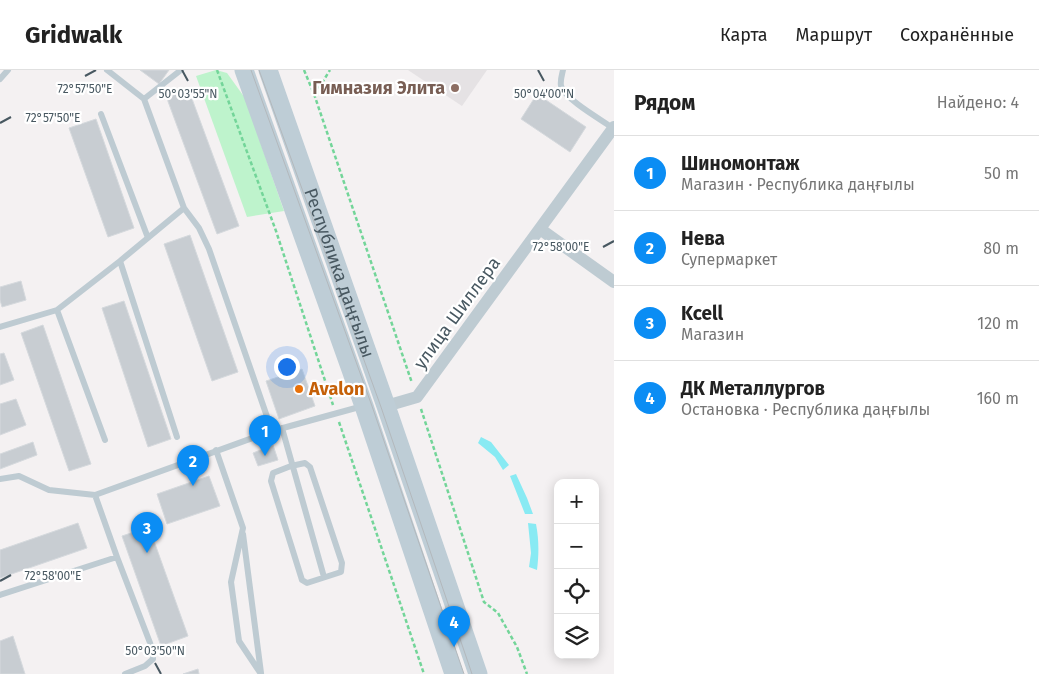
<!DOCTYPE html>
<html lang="ru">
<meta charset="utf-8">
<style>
:root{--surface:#fff;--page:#f6f6f6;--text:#222;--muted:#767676;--line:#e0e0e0;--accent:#0b8df4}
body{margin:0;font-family:"Fira Sans",sans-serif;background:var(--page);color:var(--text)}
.controls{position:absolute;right:15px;bottom:15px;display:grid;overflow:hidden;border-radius:10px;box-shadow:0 2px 12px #0003}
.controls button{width:45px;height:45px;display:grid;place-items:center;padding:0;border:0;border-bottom:1px solid var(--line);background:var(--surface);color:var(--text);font:25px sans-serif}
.you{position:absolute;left:286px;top:296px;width:18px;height:18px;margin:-12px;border:4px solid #fff;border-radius:50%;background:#1a73e8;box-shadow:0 0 0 8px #1a73e833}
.badge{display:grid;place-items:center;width:32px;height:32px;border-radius:50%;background:var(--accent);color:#fff;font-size:16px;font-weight:700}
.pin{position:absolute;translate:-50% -41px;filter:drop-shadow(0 1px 2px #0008)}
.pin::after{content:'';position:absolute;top:26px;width:18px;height:15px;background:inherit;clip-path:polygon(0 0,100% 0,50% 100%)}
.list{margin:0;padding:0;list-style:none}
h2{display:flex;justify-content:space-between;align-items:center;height:65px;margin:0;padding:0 20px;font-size:21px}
h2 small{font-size:16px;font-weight:400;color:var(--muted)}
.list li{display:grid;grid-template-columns:32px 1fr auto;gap:15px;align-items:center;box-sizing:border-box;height:75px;padding:0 20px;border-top:1px solid var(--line)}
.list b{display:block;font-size:19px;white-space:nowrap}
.list p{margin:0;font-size:16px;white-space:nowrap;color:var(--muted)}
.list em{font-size:16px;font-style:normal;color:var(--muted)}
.icon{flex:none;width:28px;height:28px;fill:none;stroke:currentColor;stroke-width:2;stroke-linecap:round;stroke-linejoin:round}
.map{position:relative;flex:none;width:614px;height:604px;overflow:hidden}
header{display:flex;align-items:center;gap:30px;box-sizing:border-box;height:70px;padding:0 25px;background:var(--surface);border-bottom:1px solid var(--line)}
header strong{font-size:24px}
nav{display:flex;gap:28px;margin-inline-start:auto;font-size:18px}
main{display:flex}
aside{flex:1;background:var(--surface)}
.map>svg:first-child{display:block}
</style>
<header>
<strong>Gridwalk</strong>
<nav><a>Карта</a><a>Маршрут</a><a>Сохранённые</a></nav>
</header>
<main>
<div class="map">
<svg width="614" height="604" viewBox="0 0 614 604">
<rect width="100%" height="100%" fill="#f4f1f2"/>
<path fill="#e5e2e4" d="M408,0H487L462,36Z"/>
<path fill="#bef3cc" d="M216,0L227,3L245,28L284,141L247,147L196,6Z"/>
<path fill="#88eaf3" d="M481,367L491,372L509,395L503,400L495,387L478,373Z
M516,404L527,428L533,444H525L510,406Z
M528,453L536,454C539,469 539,484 537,500L529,497L531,483Z"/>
<path fill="#c8cdd2" stroke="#d5d9dd" d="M140,0H169L159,14Z
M188,18L239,156L217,164L166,26Z
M537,24L586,57L570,82L521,49Z
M96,49L134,158L108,167L69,58Z
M190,165L238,302L212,311L164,174Z
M21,211L26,230L2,237L0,230V217Z
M124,231L171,369L148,377L102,238Z
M43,255L91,394L69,401L21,263Z
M4,283L14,310L0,315V284Z
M302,299L315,336L279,349L266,311Z
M16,329L26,355L0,365V334Z
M33,372L37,385L0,399V384Z
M273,375L278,390L258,396L253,383Z
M209,406L220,436L167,454L157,424Z
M78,453L87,478L0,508V480Z
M149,457L188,566L161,576L122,466Z
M13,566L25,604H0V571Z
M198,599L199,604H183Z"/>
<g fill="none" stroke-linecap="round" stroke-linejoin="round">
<path stroke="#73d599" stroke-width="2.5" stroke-dasharray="4 2.5" stroke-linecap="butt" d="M217,0L276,161L333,335
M304,0L314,24L412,313
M315,24L330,0
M421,339L484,532L498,543L517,577L527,604
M339,352L424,604"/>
<path stroke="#becbd2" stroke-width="6" d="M107,0L144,29L181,0
M563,0C562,5 560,10 561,16C566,30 600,49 613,58
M0,9L8,0
M144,29L184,138L199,158L209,179L272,361
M101,44L148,168
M120,191L177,367
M0,257L57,240
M282,358L324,507
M105,370L57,240L120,191L184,138
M216,380L243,458L231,512L239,571L261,604
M305,393L310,397L342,493L341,502L307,513L302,510L271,411L273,403L291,396Z
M0,409L19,406L49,420L95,425L272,361L363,336
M95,425L117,487
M243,464L261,603
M0,525L117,487L152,578L153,589L145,596L125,604"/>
<path stroke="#becbd2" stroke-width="12" d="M540,159L614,212
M386,336L417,327L614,57"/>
<g stroke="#becdd6" stroke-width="19">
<path d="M244,0L364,336L454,604"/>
<path id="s1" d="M268,0L386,336L478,604"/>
</g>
<path stroke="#b3b8bc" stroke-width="1" d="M251,0L373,339L464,604
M259,0L381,337L472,604"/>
</g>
<path fill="none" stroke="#485861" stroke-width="2" d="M182,0L188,11M538,0L544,11M85,6L96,0M0,53L11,47M603,177L614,171M0,511L11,505M155,593L161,604"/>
<circle fill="#8d6e63" stroke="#fff" stroke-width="2" cx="455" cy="18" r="5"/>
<circle fill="#e8710a" stroke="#fff" stroke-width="2" cx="299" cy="319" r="5"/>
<g text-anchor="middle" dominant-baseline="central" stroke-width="4.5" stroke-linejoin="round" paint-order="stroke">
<g font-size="18" font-weight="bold" fill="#785e54" stroke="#fff" text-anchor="end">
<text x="445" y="18">Гимназия Элита</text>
</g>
<g font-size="18" fill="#485861" stroke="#fff">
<text stroke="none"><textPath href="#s1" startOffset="215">Республика даңғылы</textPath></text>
<text transform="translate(457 243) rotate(-54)">улица Шиллера</text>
</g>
<g font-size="18" font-weight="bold" fill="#c56008" stroke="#fff" text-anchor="start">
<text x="309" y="319">Avalon</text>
</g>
</g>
<g font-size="12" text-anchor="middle" fill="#485861" stroke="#fff" stroke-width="4.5" stroke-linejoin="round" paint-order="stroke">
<text x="85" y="23">72°57'50"E</text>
<text x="188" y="28">50°03'55"N</text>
<text x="544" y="28">50°04'00"N</text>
<text x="53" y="52">72°57'50"E</text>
<text x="561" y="181">72°58'00"E</text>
<text x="53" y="510">72°58'00"E</text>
<text x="155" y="585">50°03'50"N</text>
</g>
</svg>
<div class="controls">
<button>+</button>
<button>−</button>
<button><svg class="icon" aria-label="locate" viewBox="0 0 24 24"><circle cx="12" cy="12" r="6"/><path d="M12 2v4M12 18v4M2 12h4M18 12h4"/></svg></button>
<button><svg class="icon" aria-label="layers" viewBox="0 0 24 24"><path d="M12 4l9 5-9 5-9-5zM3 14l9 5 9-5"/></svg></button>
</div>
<div class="you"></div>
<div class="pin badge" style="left:265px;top:386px">1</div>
<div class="pin badge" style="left:193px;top:416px">2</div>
<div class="pin badge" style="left:147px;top:483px">3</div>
<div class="pin badge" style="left:454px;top:577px">4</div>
</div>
<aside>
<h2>Рядом<small>Найдено: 4</small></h2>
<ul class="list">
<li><span class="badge">1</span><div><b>Шиномонтаж</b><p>Магазин · Республика даңғылы</p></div><em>50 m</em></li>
<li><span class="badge">2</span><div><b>Нева</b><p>Супермаркет</p></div><em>80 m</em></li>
<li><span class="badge">3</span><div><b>Kcell</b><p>Магазин</p></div><em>120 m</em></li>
<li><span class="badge">4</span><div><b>ДК Металлургов</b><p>Остановка · Республика даңғылы</p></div><em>160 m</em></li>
</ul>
</aside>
</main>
